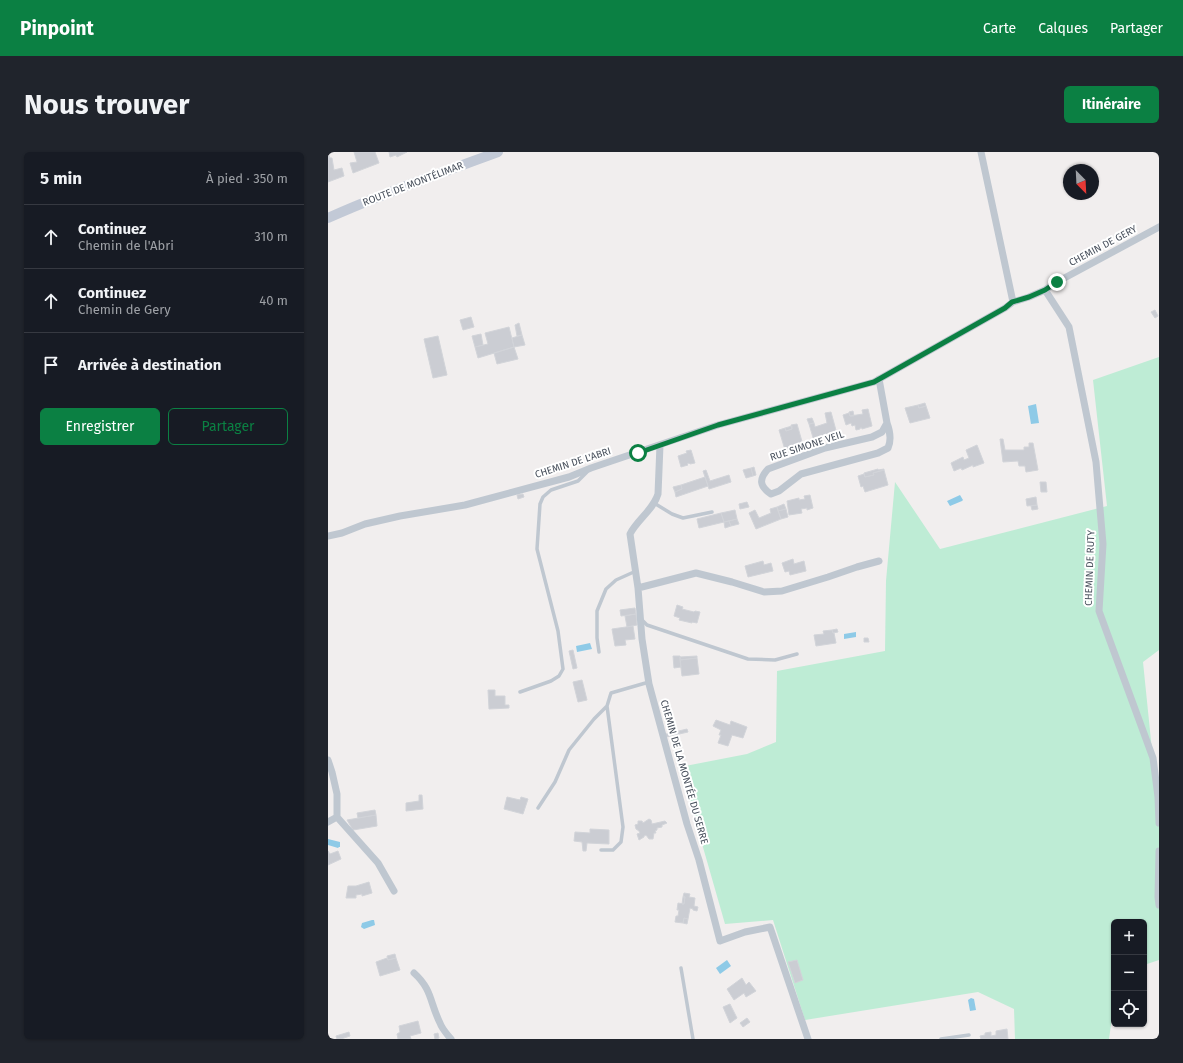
<!DOCTYPE html>
<html lang="fr">
<meta charset="utf-8">
<style>
:root{--surface:#171b24;--page:#20242c;--text:#f1f3f6;--muted:#9ea1a6;--line:#363941;--accent:#0b8043}
body{margin:0;font-family:"Fira Sans",sans-serif;background:var(--page);color:var(--text)}
.controls{position:absolute;right:12px;bottom:12px;display:grid;overflow:hidden;border-radius:6px;box-shadow:0 1px 3px #0004}
.controls button{width:36px;height:36px;display:grid;place-items:center;padding:0;border:0;border-bottom:1px solid var(--line);background:var(--surface);color:var(--text);font:20px sans-serif}
.compass{position:absolute;left:735px;top:12px;width:36px;height:36px;border-radius:50%;background:var(--surface);box-shadow:0 1px 3px #0004;rotate:156deg}
.stop{position:absolute;width:12px;height:12px;margin:-9px;border:3px solid #0b8043;border-radius:50%;background:#fff}
.stop.end{background:#0b8043;border-color:#fff;box-shadow:0 1px 4px #0008}
.list{margin:0;padding:0;list-style:none}
h2{display:flex;justify-content:space-between;align-items:center;height:52px;margin:0;padding:0 16px;font-size:17px}
h2 small{font-size:13px;font-weight:400;color:var(--muted)}
.list li{display:grid;grid-template-columns:26px 1fr auto;gap:12px;align-items:center;box-sizing:border-box;height:64px;padding:0 16px;border-top:1px solid var(--line)}
.list b{display:block;font-size:15px;white-space:nowrap}
.list p{margin:0;font-size:13px;white-space:nowrap;color:var(--muted)}
.list em{font-size:13px;font-style:normal;color:var(--muted)}
.actions{display:flex;gap:8px;padding:12px 16px}
.actions a{flex:1;padding:9px 0;border:1px solid var(--accent);border-radius:6px;text-align:center;font-size:14px;color:var(--accent)}
.actions .main{background:var(--accent);color:#fff}
.icon{flex:none;width:22px;height:22px;fill:none;stroke:currentColor;stroke-width:2;stroke-linecap:round;stroke-linejoin:round}
.map{position:relative;flex:none;width:831px;height:887px;overflow:hidden;border-radius:6px}
header{display:flex;align-items:center;gap:24px;box-sizing:border-box;height:56px;padding:0 20px;background:var(--accent);color:#fff}
header strong{font-size:19px}
nav{display:flex;gap:22px;margin-inline-start:auto;font-size:14px}
.intro{display:flex;align-items:center;justify-content:space-between;box-sizing:border-box;height:96px;padding:0 24px}
h1{margin:0;font-size:28px}
.button{padding:10px 18px;border-radius:6px;background:var(--accent);color:#fff;font-size:14px;font-weight:700}
main{display:flex;gap:24px;padding:0 24px}
aside{flex:1;background:var(--surface);border-radius:6px;box-shadow:0 1px 3px #0004}
.map>svg:first-child{display:block}
</style>
<header>
<strong>Pinpoint</strong>
<nav><a>Carte</a><a>Calques</a><a>Partager</a></nav>
</header>
<div class="intro"><h1>Nous trouver</h1><a class="button">Itinéraire</a></div>
<main>
<aside>
<h2>5 min<small>À pied · 350 m</small></h2>
<ul class="list">
<li><svg class="icon" aria-label="ahead" viewBox="0 0 24 24"><path d="M12 20V5M6 11l6-6 6 6"/></svg><div><b>Continuez</b><p>Chemin de l'Abri</p></div><em>310 m</em></li>
<li><svg class="icon" aria-label="ahead" viewBox="0 0 24 24"><path d="M12 20V5M6 11l6-6 6 6"/></svg><div><b>Continuez</b><p>Chemin de Gery</p></div><em>40 m</em></li>
<li><svg class="icon" aria-label="arrive" viewBox="0 0 24 24"><path d="M6 21V4h12l-3 4 3 4H6"/></svg><div><b>Arrivée à destination</b></div></li>
</ul>
<div class="actions"><a class="main">Enregistrer</a><a>Partager</a></div>
</aside>
<div class="map">
<svg width="831" height="887" viewBox="0 0 831 887">
<rect width="100%" height="100%" fill="#f1eeee"/>
<path fill="#beecd5" d="M831,205V498L815,510L831,667V808L816,813V770H786V852L781,887H687L686,857L650,840L477,868L445,768L397,772L352,615L419,602L448,590L449,519L557,499L558,429L567,330L612,397L779,354L765,228Z"/>
<path fill="#8ecae7" d="M708,252L711,271L703,272L700,254Z
M632,343L635,348L634,349L622,354L619,349Z
M528,480V485L516,487V482Z
M262,491L264,497L249,500L248,494Z
M0,687L12,690V695H11L10,696L0,693Z
M44,768H46L47,773L36,777L33,775L34,771Z
M399,808L403,814L392,822L388,816Z
M643,846L646,847L648,858L642,859L640,848Z"/>
<path fill="#cbcdd3" stroke="#d2d4d9" d="M26,0H47L51,11L25,21L22,11L29,10Z
M61,0H79L69,5L68,3L62,5Z
M0,1L2,6H4L6,18L14,16L16,24L0,30Z
M827,158L830,164L827,166L823,160Z
M143,165L146,175L135,178L132,168Z
M191,171L194,183L189,184L187,173Z
M181,175L186,195L150,206L147,195L160,192L157,181Z
M153,182L155,193L147,195L144,184Z
M194,183L197,193L186,195L184,186Z
M110,184L119,223L105,226L96,187Z
M186,195L190,207L169,212L166,201Z
M597,251L598,254L591,256L590,253Z
M590,253L591,256L598,254L602,266L582,271L577,256Z
M540,257L544,274L534,277V276H532V277L528,278L527,273L524,274L523,271L518,273L515,263L521,261L522,264L535,262L534,258Z
M525,259L526,264H522L521,260Z
M503,260L509,282L490,286L491,288L486,289L481,272L486,271L487,275L499,271L497,261Z
M484,266L486,271L481,272L479,267Z
M469,272L475,293L467,296V293L465,294V296L457,298L451,278L457,276L458,279L464,277L463,273Z
M464,274V277L458,279L457,276Z
M672,287H675L677,298H696V295H701V291H705L710,318L698,320L697,314H691L690,309L675,310Z
M649,293L656,311L645,315V313L634,318L633,316L626,319L623,311L635,305L636,308L641,306L638,298Z
M363,298L367,311L362,312L361,311L359,312L360,313L353,315L350,304L359,301L358,299Z
M426,315L428,323L425,324L423,316Z
M423,316L425,324L418,326L415,318Z
M550,317V318L556,317V318L545,321L546,323L537,325L536,321Z
M378,318L382,329L401,323L403,330L381,337L375,319Z
M556,318L560,333L537,340L535,334L533,335L530,324L536,322L537,325L546,323L545,321Z
M377,325L380,334L348,345L347,340L354,337L353,333Z
M712,330H718L719,340H713Z
M353,333L354,337L347,340L345,335Z
M195,342L196,345L190,347L189,343Z
M482,343L485,356L479,358V356L473,357L474,361L461,363L459,349L471,346V348L477,347L476,344Z
M708,345L709,353L699,354L698,347Z
M419,350L421,355L412,357L411,352Z
M456,352L458,357L450,359L449,355Z
M709,353L710,357L704,358L703,354Z
M449,355L453,367L428,377L421,361L427,358L431,366L443,361L442,357Z
M458,357L460,365L453,367L450,359Z
M407,358L409,367L396,370L393,361Z
M393,361L396,370L371,376L369,367Z
M409,367L411,372L403,374L401,369Z
M401,369L403,374L397,376L396,370Z
M465,407L466,412L476,409L478,419L462,423L461,419L457,420L454,411Z
M435,409L436,413L443,411L445,419L420,425L417,414Z
M349,453L355,455L354,457L366,460L367,459L372,460L369,471L364,470V471L351,468L352,466L346,464Z
M307,456L308,462L293,464L292,458Z
M308,462L309,473L299,475L297,464Z
M305,474L307,487L297,488L298,493L287,494L284,477Z
M509,477L510,480L505,481L504,478Z
M504,478L505,481H506L508,491L488,494L486,483L496,482L495,479Z
M536,486H540L541,490H536Z
M245,498L249,516L245,517L241,499Z
M345,504H352L353,515L346,516Z
M369,504V506L352,508V505Z
M369,506L371,522L354,524L352,508Z
M254,528L259,548L250,550L245,530Z
M160,538H167V544H177V553H181V556L161,557Z
M388,568L402,573L403,569L419,575L415,586L404,583L400,594L390,591L393,583H391L393,578L385,574Z
M359,577L360,580L338,585V582Z
M91,643H94L95,657L78,659V651L91,649Z
M179,645L192,648L193,645L200,647L195,662L176,657Z
M47,658L48,663L30,666L29,661Z
M48,663L49,674L25,678L19,668Z
M321,667L323,668L324,672L337,669L339,671L334,673V675L329,676V678L327,679L328,681H326L325,687H321L318,683L316,684V685L311,688L309,682L312,681L311,679L308,677L307,673L310,672V669H314L315,671Z
M262,677L281,678V692L259,691L258,699H255L254,690L246,689L247,680L262,681Z
M0,699L2,702L10,699L13,707L0,713Z
M41,730L44,741L34,744V742L28,743V746H18L20,734H28Z
M356,741L362,742L361,745L367,746L366,754L370,755L369,759L365,758V757L362,756L360,767L356,766L355,771L347,770L348,764H350L351,758H349L350,751L356,752L357,745H355Z
M355,745H357L356,752H354Z
M356,766L360,767L359,772L355,771Z
M67,802L68,806L60,808L59,804Z
M59,806L60,808L68,806L72,818L52,824L48,810Z
M469,808L475,828L467,831L460,810Z
M414,826L418,833L421,830L428,839L418,845L416,841L406,848L399,837Z
M402,852L409,866L402,871L395,855Z
M419,866L422,870L415,875L412,871Z
M90,869L93,881L82,884L83,887H70L69,882L72,880L71,874Z
M679,877L680,887H653L652,884L657,883V881L663,880V884L668,883V879Z
M21,880L22,884L13,887H9L8,884Z
M110,881L111,886L107,887L106,882Z"/>
<g fill="none" stroke-linecap="round" stroke-linejoin="round">
<path stroke="#bfc7d0" stroke-width="3.5" d="M326,351L344,362L355,366L384,360
M313,467L319,473L420,507L447,508L469,502
M271,500L269,486V459L278,437L288,428L308,419
M192,540L223,529L231,524L235,517L230,479L209,397L212,352L215,345L223,338L250,329L259,320
M210,656L227,630L241,598L266,567L279,554L283,541L321,530
M273,698H285L293,690L295,675L279,554
M353,816L365,887
M613,887L641,883"/>
<path stroke="#bfc7d0" stroke-width="7" d="M653,0L685,150
M717,138L741,175L768,310L775,392L771,459L825,606L830,645L831,671
M551,227L559,271C562,279 564,287 560,296L550,301L473,322L451,339L443,342C431,334 431,327 440,317L497,296L544,285L554,280L559,271
M332,293L330,342C326,357 309,368 302,382L310,436L314,487L321,532L359,672L371,708L392,789L417,780L442,775L480,887
M0,384L14,381L37,372L72,364L137,353L241,325L263,316L390,273L546,230L677,156L685,150L701,145L717,138L729,130L831,75
M310,436L368,421L404,430L436,440L454,439L500,425L529,415L551,409
M0,608L4,620L9,642V665
M9,665L50,711L66,739
M0,670L9,665
M831,699L830,745L831,753
M86,821C104,837 102,851 112,871C114,877 119,882 123,887"/>
<path stroke="#c2c9d6" stroke-width="10" d="M0,66C55,41 113,21 170,0"/>
</g>
<g fill="none" stroke-linecap="round" stroke-linejoin="round">
<path stroke="#0b8043" stroke-width="5" d="M310,301L390,273L546,230L677,156L684,150L701,145L717,138L729,130"/>
</g>
<g text-anchor="middle" dominant-baseline="central" stroke-width="4" stroke-linejoin="round" paint-order="stroke">
<g font-size="10" fill="#474f5b" stroke="#fff">
<text transform="translate(85 32) rotate(-21)">ROUTE DE MONTÉLIMAR</text>
<text transform="translate(775 94) rotate(-28)">CHEMIN DE GERY</text>
<text transform="translate(479 294) rotate(-18)">RUE SIMONE VEIL</text>
<text transform="translate(245 311) rotate(-18)">CHEMIN DE L'ABRI</text>
<text transform="translate(762 416) rotate(-88)">CHEMIN DE RUTY</text>
<text transform="translate(356 620) rotate(74)">CHEMIN DE LA MONTÉE DU SERRE</text>
</g>
</g>
</svg>
<div class="controls">
<button>+</button>
<button>−</button>
<button><svg class="icon" aria-label="locate" viewBox="0 0 24 24"><circle cx="12" cy="12" r="6"/><path d="M12 2v4M12 18v4M2 12h4M18 12h4"/></svg></button>
</div>
<svg class="compass" viewBox="-18 -18 36 36"><path d="M0-13l5 13h-10z" fill="#e53935"/><path d="M0 13l5-13h-10z" fill="#9ea1a6"/></svg>
<div class="stop" style="left:310px;top:301px"></div>
<div class="stop end" style="left:729px;top:130px"></div>
</div>
</main>
